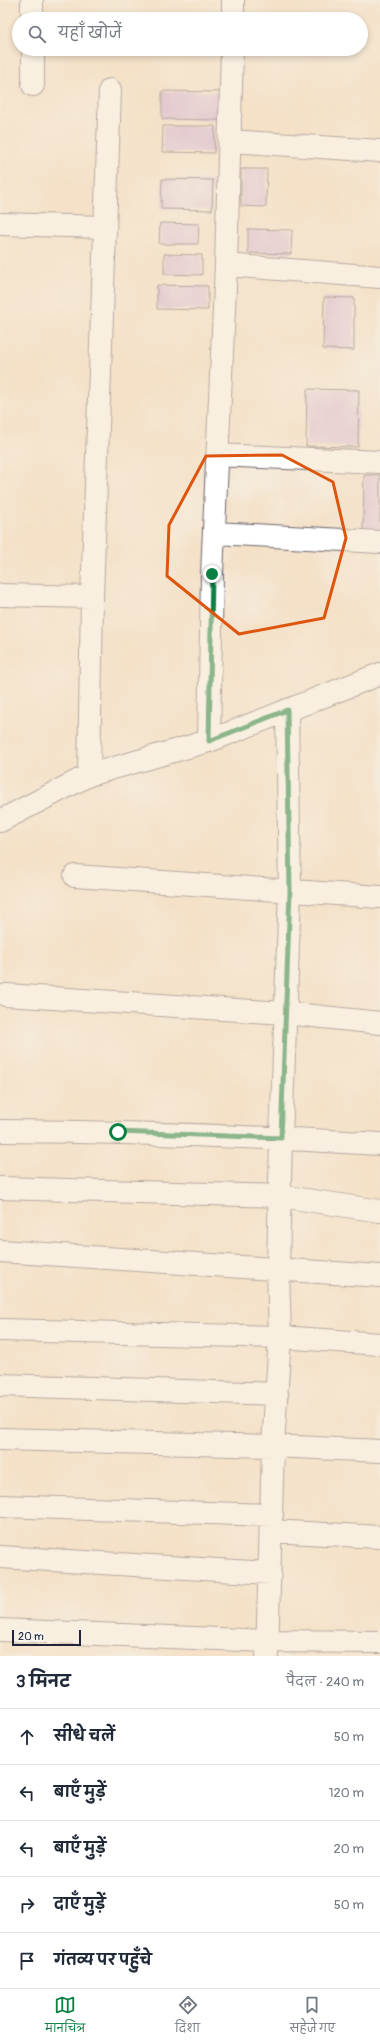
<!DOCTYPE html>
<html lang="hi">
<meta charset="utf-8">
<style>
:root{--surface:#fff;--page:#f6f6f7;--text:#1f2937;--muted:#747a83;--line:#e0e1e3;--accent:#0b8043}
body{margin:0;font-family:Pangolin,"Playpen Sans Deva",sans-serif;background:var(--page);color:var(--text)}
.scale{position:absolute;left:12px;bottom:10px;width:69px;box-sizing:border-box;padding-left:4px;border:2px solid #22223b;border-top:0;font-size:11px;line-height:14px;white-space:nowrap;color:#22223b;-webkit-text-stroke:3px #f6f6f2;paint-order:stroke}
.stop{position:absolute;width:12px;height:12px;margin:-9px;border:3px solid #0b8043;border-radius:50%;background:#fff}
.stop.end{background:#0b8043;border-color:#fff;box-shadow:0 1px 4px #0008}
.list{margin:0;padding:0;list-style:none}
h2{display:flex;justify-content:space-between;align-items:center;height:52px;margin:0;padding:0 16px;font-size:17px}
h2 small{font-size:13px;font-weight:400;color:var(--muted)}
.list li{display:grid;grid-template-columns:26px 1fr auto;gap:12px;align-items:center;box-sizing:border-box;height:56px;padding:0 16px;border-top:1px solid var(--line)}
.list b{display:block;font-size:15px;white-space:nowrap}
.list em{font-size:13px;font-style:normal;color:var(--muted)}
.icon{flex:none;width:22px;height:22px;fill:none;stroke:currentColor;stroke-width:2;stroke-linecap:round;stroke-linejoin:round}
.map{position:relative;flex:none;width:380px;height:1656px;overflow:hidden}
.search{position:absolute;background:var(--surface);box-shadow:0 2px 6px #0003;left:12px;right:12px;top:12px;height:44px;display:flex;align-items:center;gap:10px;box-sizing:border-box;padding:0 14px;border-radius:22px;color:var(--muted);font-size:15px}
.sheet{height:332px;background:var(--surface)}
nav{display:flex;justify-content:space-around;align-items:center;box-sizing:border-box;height:56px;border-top:1px solid var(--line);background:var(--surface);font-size:11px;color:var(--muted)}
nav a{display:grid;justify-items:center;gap:2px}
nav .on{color:var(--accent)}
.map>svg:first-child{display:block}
</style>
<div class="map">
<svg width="380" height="1656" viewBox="0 0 380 1656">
<rect width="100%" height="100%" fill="#f6f6f2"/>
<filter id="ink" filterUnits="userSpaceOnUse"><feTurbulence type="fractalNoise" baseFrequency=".025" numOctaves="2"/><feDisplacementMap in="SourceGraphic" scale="8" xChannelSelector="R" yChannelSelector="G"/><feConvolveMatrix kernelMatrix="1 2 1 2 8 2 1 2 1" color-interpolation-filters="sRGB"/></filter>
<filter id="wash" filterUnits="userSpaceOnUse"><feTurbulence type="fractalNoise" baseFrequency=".012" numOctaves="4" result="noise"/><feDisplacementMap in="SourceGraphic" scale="16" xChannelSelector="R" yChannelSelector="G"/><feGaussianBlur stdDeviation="0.9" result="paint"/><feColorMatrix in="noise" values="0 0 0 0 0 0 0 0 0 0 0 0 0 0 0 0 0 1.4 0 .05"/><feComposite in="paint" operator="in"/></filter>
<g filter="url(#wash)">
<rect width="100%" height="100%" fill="#f4e1c8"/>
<g id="blocks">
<path fill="#d0aed9" d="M162,91L220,92V120L162,119Z
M163,126H215L214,153L162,152Z
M241,169H267L266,207L241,206Z
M162,179L213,180L212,210L161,209Z
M160,223L199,224L198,244H159Z
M248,229L292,230L291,254L248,253Z
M164,254L202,255V275L164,274Z
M157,285L208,286V310L157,309Z
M324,297L354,298V350L323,349Z
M307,389L359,390L358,447L306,446Z
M364,475H380V532L363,531Z"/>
</g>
</g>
<g filter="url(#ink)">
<use href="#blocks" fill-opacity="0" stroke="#6c656c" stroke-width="1"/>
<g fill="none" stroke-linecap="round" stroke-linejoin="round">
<g stroke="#6c656c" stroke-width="24">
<path id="minor" d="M32,0V19
M233,19V0
M33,49V85
M230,141L380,151
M0,224L104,227
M226,265L380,277
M217,455L380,462
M215,533L380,542
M0,595L92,597
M209,741L212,574L226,265L232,49
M89,775L92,597L110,90
M0,821L89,775L209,741L380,674
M75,876L380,897
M6,995L285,1013L380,1023
M0,1131C127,1132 253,1136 380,1144
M0,1188L280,1196L380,1211
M0,1251L380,1276
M0,1330L280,1337L380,1344
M0,1385L277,1394
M0,1439L273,1446L380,1451
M0,1506L272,1515
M271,1531L380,1537
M0,1557L270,1573
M0,1630L268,1641L380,1642
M267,1656L273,1446L280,1337L278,1269L281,1137L290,891L287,710"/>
</g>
<use href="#minor" stroke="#fff" stroke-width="22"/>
</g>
</g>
<g fill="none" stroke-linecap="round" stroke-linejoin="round" filter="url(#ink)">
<path stroke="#0b8043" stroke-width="5" d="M118,1132L281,1138L290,891L287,710L209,741L212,574"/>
</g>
<path d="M0 0H380V1656H0ZM282,455L333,482L346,538L324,618L239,634L167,576L169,525L206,456Z" fill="#f4e1c8" fill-opacity=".55" fill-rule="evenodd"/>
<path fill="none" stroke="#de560e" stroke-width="3" stroke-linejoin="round" d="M282,455L333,482L346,538L324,618L239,634L167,576L169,525L206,456Z"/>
</svg>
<div class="scale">20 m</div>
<div class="stop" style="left:118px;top:1132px"></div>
<div class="stop end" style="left:212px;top:574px"></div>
<div class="search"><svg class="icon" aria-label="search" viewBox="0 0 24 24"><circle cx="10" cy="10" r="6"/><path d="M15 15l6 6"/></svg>यहाँ खोजें</div>
</div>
<section class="sheet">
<h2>3 मिनट<small>पैदल · 240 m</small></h2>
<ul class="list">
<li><svg class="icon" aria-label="ahead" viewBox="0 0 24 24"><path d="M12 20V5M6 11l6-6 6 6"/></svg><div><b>सीधे चलें</b></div><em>50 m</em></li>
<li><svg class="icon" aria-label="left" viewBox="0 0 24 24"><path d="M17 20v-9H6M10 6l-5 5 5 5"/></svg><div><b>बाएँ मुड़ें</b></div><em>120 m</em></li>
<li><svg class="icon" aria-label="left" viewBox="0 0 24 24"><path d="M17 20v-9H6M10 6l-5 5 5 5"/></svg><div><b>बाएँ मुड़ें</b></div><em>20 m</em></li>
<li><svg class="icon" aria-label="right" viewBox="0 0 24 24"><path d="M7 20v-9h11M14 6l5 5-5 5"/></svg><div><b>दाएँ मुड़ें</b></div><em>50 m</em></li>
<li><svg class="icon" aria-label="arrive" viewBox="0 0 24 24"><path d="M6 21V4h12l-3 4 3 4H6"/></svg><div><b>गंतव्य पर पहुँचे</b></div></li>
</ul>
</section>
<nav>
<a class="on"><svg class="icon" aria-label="map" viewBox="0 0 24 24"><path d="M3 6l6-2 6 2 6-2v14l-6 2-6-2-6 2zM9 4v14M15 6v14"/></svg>मानचित्र</a>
<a><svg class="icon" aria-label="directions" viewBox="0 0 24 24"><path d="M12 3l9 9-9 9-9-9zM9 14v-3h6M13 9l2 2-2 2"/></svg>दिशा</a>
<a><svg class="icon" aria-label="saved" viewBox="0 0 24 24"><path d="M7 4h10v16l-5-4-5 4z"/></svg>सहेजे गए</a>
</nav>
